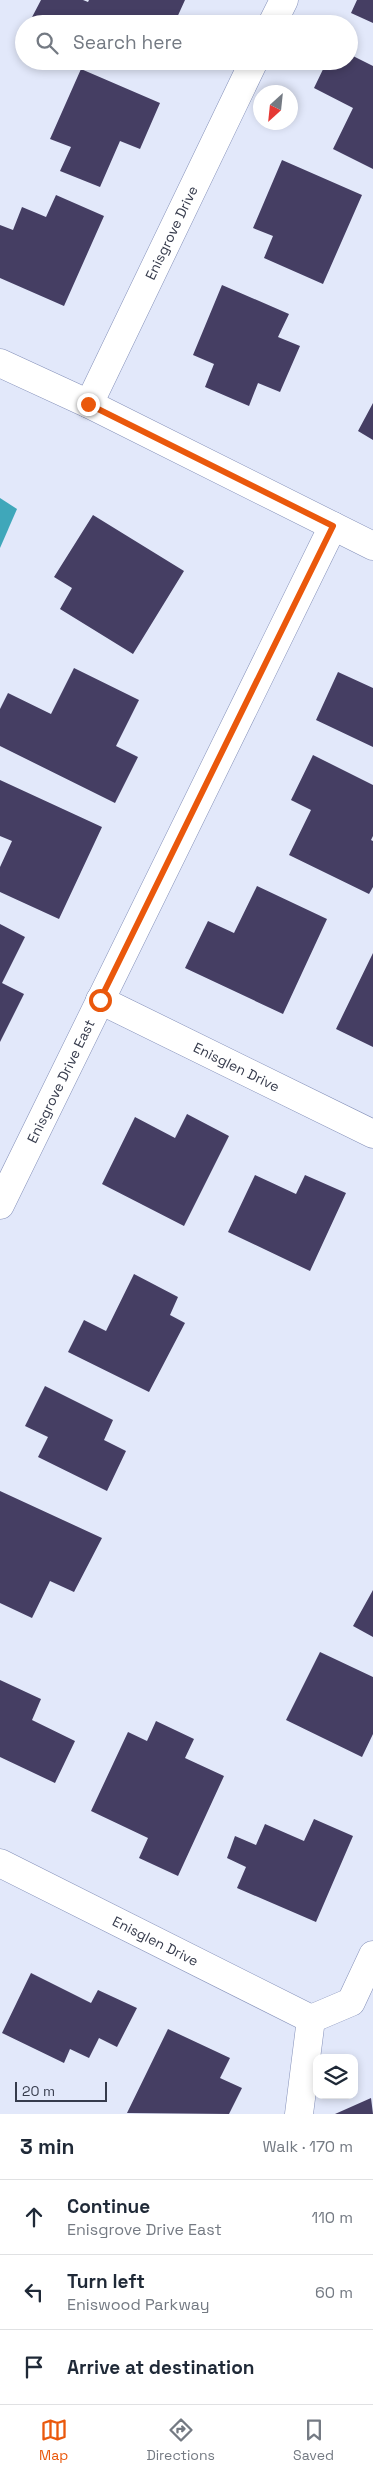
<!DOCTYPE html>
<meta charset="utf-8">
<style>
:root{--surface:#fff;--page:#f6f6f7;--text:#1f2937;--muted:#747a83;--line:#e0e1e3;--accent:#ea580c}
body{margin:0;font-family:"Space Grotesk",sans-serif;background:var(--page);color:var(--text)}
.controls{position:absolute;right:15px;bottom:15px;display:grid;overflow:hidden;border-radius:10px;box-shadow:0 2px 8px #0003}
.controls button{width:45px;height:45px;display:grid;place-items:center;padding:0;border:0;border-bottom:1px solid var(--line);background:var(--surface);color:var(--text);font:25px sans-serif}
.compass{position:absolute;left:253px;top:85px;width:45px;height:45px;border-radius:50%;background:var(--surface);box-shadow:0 2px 8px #0003;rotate:207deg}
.scale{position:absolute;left:15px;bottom:12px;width:92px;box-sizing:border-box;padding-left:5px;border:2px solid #363b4c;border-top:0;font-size:14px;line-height:18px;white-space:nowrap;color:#363b4c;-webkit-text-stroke:4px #e2e8fa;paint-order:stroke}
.stop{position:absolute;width:15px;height:15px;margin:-11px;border:4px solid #ea580c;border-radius:50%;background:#fff}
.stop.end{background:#ea580c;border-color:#fff;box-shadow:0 1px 5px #0008}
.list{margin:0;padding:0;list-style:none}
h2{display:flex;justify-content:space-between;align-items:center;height:65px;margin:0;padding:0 20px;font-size:21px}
h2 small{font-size:16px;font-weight:400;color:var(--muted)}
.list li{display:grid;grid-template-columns:32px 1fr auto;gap:15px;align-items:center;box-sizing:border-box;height:75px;padding:0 20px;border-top:1px solid var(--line)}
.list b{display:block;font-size:19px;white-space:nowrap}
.list p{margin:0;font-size:16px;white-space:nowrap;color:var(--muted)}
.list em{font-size:16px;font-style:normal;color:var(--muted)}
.icon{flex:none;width:28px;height:28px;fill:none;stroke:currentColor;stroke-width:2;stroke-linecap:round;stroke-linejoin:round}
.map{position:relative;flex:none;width:373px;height:2114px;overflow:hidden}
.search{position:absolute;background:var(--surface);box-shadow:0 2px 8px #0003;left:15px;right:15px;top:15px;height:55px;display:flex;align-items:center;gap:12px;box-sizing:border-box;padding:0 18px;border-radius:28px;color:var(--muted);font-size:19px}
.sheet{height:290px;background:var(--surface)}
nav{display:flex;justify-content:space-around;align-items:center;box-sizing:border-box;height:70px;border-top:1px solid var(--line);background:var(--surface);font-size:14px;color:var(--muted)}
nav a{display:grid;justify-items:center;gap:2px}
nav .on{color:var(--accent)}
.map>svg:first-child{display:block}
</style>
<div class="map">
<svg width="373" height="2114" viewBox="0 0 373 2114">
<rect width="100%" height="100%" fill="#e2e8fa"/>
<path fill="#3fa7ba" d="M0,498L17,509L0,548Z"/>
<path fill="#453e63" d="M41,0H83L88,2L89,0H185L175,22L178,24H37L30,21Z
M357,0H373V23L351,13Z
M349,54L373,66V169L333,149L353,108L314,88L327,61H349Z
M113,61H131L128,68Z
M160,61H180L176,69Z
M81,69L160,103L140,149L120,141L100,187L60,171L71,147L50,139Z
M282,160L362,195L323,284L264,258L273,236L253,228Z
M56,195L104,216L64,306L0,278V225L13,230L22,207L46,217Z
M222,285L289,314L278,337L300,346L280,392L258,383L249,406L205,387L214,364L193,355Z
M373,403V440L358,431Z
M93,515L184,571L133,654L60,609L72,588L54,577Z
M74,668L139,700L116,746L138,757L115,803L0,746V709L8,693L51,714Z
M338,672L373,688V747L316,720Z
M313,755L373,785V836L371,840L373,841V887L369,894L289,855L311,810L291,800Z
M0,780L102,827L59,919L0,892V867L12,841L0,836Z
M257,886L327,919L283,1014L185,968L208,921L234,933Z
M0,924L25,937L2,983L24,994L0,1042Z
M373,953V1047L336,1029Z
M187,1114L229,1136L184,1226L102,1184L135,1117L175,1138Z
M255,1175L296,1194L305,1175L346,1193L310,1271L228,1232Z
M134,1274L178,1297L170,1315L185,1323L149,1392L68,1352L84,1320L106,1331Z
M45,1386L113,1420L104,1440L126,1451L107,1491L38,1457L48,1437L25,1426Z
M0,1491L102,1538L74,1592L50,1581L32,1618L0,1603Z
M373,1590V1637L353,1626Z
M320,1652L373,1677V1734L362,1757L286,1720Z
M0,1680L41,1699L32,1720L75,1741L55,1783L0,1757Z
M156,1721L194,1739L185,1758L224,1776L178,1876L139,1858L148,1838L91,1811L128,1732L147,1741Z
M314,1819L353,1836L316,1922L237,1888L246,1867L227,1858L235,1836L256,1845L265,1824L304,1841Z
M31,1973L91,2003L98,1990L137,2008L117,2047L99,2038L89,2058L70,2049L64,2063L2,2033Z
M168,2029L230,2058L220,2078L242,2088L229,2114L127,2113Z
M371,2098L373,2114H335Z"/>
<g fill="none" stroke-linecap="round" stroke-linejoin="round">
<g stroke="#8490b9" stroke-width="29">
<g id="street">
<path d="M272,24L284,0"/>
<path d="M0,363L89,404L373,546"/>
<path id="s1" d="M89,404L254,61"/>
<path id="s2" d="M100,1000L373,1134"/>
<path id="s3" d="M0,1205L333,526"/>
<path id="s4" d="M0,1863L311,2019L351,2002L373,1955"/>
<path d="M299,2114L311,2019"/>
</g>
</g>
<use href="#street" stroke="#fff" stroke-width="28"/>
</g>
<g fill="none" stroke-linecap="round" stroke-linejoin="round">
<path stroke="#ea580c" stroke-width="6" d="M88,404L333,526L100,1000"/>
</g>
<g text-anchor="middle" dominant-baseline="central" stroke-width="5" stroke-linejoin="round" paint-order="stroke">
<g font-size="14" fill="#363b4c" stroke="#e2e8fa">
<text stroke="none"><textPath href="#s1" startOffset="190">Enisgrove Drive</textPath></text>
<text stroke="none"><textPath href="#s2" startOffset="152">Enisglen Drive</textPath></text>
<text stroke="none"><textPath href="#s3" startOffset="138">Enisgrove Drive East</textPath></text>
<text stroke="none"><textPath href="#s4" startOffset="174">Enisglen Drive</textPath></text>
</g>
</g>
</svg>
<div class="controls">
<button><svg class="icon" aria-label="layers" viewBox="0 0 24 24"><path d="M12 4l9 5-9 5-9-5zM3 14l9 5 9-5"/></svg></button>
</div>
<svg class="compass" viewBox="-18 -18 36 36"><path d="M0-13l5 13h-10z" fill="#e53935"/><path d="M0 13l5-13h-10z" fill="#747a83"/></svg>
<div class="scale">20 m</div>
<div class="stop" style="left:100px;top:1000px"></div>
<div class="stop end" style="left:88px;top:404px"></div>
<div class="search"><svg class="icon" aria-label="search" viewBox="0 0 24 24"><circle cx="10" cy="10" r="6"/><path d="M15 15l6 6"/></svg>Search here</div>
</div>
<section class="sheet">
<h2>3 min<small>Walk · 170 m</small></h2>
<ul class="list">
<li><svg class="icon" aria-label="ahead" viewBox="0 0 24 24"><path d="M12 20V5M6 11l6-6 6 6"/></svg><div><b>Continue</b><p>Enisgrove Drive East</p></div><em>110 m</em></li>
<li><svg class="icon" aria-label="left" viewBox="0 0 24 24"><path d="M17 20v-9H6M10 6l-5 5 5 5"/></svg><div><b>Turn left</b><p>Eniswood Parkway</p></div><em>60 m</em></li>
<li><svg class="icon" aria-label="arrive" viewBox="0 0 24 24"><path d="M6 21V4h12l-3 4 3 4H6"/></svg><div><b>Arrive at destination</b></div></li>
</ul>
</section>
<nav>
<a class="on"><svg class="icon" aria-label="map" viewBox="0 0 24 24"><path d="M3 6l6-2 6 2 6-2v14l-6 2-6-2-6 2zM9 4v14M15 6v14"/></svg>Map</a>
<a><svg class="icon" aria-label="directions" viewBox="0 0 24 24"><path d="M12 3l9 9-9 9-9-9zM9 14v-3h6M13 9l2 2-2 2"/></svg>Directions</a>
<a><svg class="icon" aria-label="saved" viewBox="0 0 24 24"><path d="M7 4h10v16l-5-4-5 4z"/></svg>Saved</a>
</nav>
